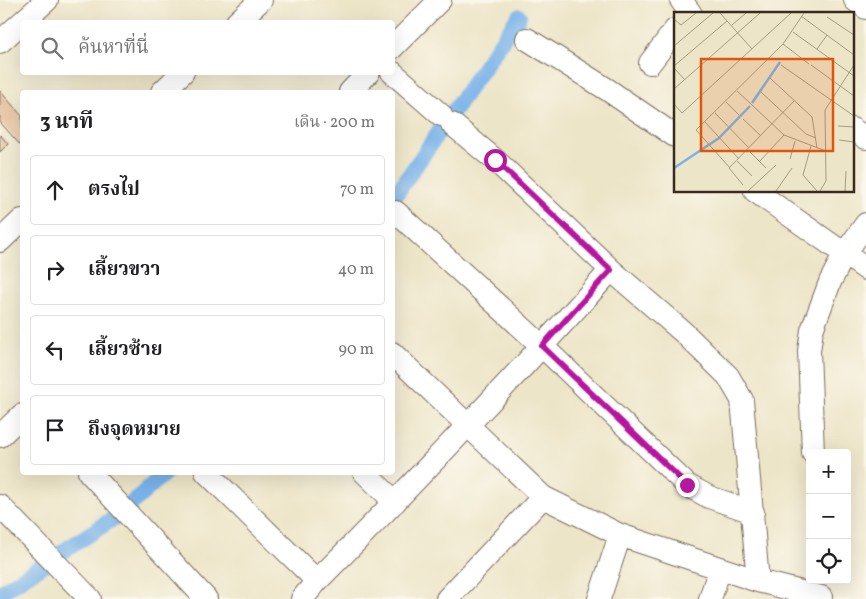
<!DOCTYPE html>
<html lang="th">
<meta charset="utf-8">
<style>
:root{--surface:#fff;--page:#f6f6f6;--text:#202124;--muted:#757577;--line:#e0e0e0}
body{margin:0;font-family:Vollkorn,"Noto Serif Thai",serif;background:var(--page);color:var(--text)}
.controls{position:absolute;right:15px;bottom:15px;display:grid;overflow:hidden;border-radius:5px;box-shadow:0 5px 20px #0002}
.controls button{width:45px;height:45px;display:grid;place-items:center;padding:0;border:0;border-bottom:1px solid var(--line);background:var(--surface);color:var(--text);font:25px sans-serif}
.stop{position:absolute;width:15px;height:15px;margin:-11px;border:4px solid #b5179e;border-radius:50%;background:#fff}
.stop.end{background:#b5179e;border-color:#fff;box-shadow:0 1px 5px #0008}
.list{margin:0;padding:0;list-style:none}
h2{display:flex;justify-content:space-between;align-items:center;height:65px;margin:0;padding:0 20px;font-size:21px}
h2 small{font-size:16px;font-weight:400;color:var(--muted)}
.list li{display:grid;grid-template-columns:32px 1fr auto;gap:15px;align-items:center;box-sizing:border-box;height:70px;margin:0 10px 10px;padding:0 10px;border:1px solid var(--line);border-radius:5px}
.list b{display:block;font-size:19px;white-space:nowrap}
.list em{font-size:16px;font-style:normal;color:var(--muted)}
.icon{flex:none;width:28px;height:28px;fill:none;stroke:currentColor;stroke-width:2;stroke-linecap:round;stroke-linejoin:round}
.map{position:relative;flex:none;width:866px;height:599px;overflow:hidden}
.search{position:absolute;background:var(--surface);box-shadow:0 5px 20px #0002;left:20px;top:20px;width:375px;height:55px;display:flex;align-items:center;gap:12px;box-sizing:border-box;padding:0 18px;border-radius:5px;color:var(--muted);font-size:19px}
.panel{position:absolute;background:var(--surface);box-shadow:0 5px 20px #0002;left:20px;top:90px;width:375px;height:385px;border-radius:5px}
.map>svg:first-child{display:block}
</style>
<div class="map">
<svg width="866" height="599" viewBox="0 0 866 599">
<rect width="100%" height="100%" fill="#fbf7ec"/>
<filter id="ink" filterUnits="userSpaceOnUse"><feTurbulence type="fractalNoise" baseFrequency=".02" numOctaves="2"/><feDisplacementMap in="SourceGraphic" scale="10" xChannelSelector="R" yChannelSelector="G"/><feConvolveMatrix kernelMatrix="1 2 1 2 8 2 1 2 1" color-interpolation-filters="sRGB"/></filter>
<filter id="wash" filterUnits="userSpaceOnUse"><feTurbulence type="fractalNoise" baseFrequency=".0096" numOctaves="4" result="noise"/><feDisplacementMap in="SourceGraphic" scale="20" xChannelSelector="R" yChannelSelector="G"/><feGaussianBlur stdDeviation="1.12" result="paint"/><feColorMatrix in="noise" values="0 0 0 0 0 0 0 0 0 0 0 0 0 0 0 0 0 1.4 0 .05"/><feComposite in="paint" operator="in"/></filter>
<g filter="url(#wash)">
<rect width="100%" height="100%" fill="#ede5c8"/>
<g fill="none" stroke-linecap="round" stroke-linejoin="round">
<path stroke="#79b3e9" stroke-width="16" d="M392,200L519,16
M0,593L120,514L166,472"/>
</g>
<g id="blocks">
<path fill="#e2b28a" d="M0,91L22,116L21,146L0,122Z
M0,135L8,144L0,152Z"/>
</g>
</g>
<g filter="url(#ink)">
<use href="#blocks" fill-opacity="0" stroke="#796b5a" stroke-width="1"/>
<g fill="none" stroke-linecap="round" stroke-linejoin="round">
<g stroke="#796b5a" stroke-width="24">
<path id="minor" d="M681,0L691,14
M855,0L866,8
M237,22L261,0
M527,39L608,90L675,136
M0,42L47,0
M392,48L440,0
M650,63L675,30
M392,72L441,115
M162,92L183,72
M350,92L369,72
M452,124L495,160L611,270L683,332L728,376L742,400L758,581
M852,129L866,138
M755,191L866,269
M396,212L542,346L687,485L709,497L753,512
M0,241L22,220
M392,353L543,497L620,535L758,581L821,597
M0,436L22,415
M813,453L809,351L812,330L830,282L845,253L866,224
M89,472L206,599
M206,472L317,581
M364,472L395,502
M0,506L90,599
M302,599L317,581C417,480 516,376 611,270
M447,599L543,497
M599,599L620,535
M710,599L720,568"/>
</g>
<use href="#minor" stroke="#fff" stroke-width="22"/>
</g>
</g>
<g fill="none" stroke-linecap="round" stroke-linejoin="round" filter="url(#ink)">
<path stroke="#b5179e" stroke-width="6" d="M495,160L611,270L542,346L687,485"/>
</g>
<g transform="translate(674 12)">
<rect width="180" height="180" fill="#ede5c8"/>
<path fill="none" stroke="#79b3e9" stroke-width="2.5" d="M78,91L106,50M0,156L45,126L76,94"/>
<path fill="none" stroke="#a69a84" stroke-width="1" d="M46,1L78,37M127,4L180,43M153,5L180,23M0,7L7,13L22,1M58,13L72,1M119,20L180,64M109,32L135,52M0,34L39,1M143,37L153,23M107,53L180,104M137,53L180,84M0,54L53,9M0,56L11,68M96,66L138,105L143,136M0,77L86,1M63,79L110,123L152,139M87,80L132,122L142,126M52,90L65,103M0,92L8,101L117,1M41,101L75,136M69,107L87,124M31,110L65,147M164,114L180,115M165,128L180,130M137,134L129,163L143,179M74,138L92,156M116,147L121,129M63,149L78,164M86,149L110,123M56,156L22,118L109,32L130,1M69,173L55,156L120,89M74,179L102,153M102,179L118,156M146,179L152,169L151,98L180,53M171,179L172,159"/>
<path fill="#df570d" fill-opacity="0.15" stroke="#df570d" stroke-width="2.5" d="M27,47H159V139H27Z"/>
<rect width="180" height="180" fill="none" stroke="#3b2a1e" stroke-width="2.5"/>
</g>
</svg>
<div class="controls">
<button>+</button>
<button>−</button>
<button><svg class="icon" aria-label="locate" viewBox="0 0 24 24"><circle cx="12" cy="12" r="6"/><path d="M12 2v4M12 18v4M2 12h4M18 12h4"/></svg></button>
</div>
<div class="stop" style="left:495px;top:160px"></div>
<div class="stop end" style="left:687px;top:485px"></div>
<div class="search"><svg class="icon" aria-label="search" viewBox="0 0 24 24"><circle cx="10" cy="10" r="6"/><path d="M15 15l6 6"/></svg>ค้นหาที่นี่</div>
<section class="panel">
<h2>3 นาที<small>เดิน · 200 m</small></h2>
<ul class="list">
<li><svg class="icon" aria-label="ahead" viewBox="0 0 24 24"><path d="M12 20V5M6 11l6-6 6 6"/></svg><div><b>ตรงไป</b></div><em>70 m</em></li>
<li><svg class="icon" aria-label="right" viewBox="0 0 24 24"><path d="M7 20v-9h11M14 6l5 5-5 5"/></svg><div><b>เลี้ยวขวา</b></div><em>40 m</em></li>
<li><svg class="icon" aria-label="left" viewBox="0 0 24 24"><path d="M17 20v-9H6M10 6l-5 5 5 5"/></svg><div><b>เลี้ยวซ้าย</b></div><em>90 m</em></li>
<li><svg class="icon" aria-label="arrive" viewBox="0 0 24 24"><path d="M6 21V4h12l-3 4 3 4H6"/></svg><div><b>ถึงจุดหมาย</b></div></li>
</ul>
</section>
</div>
